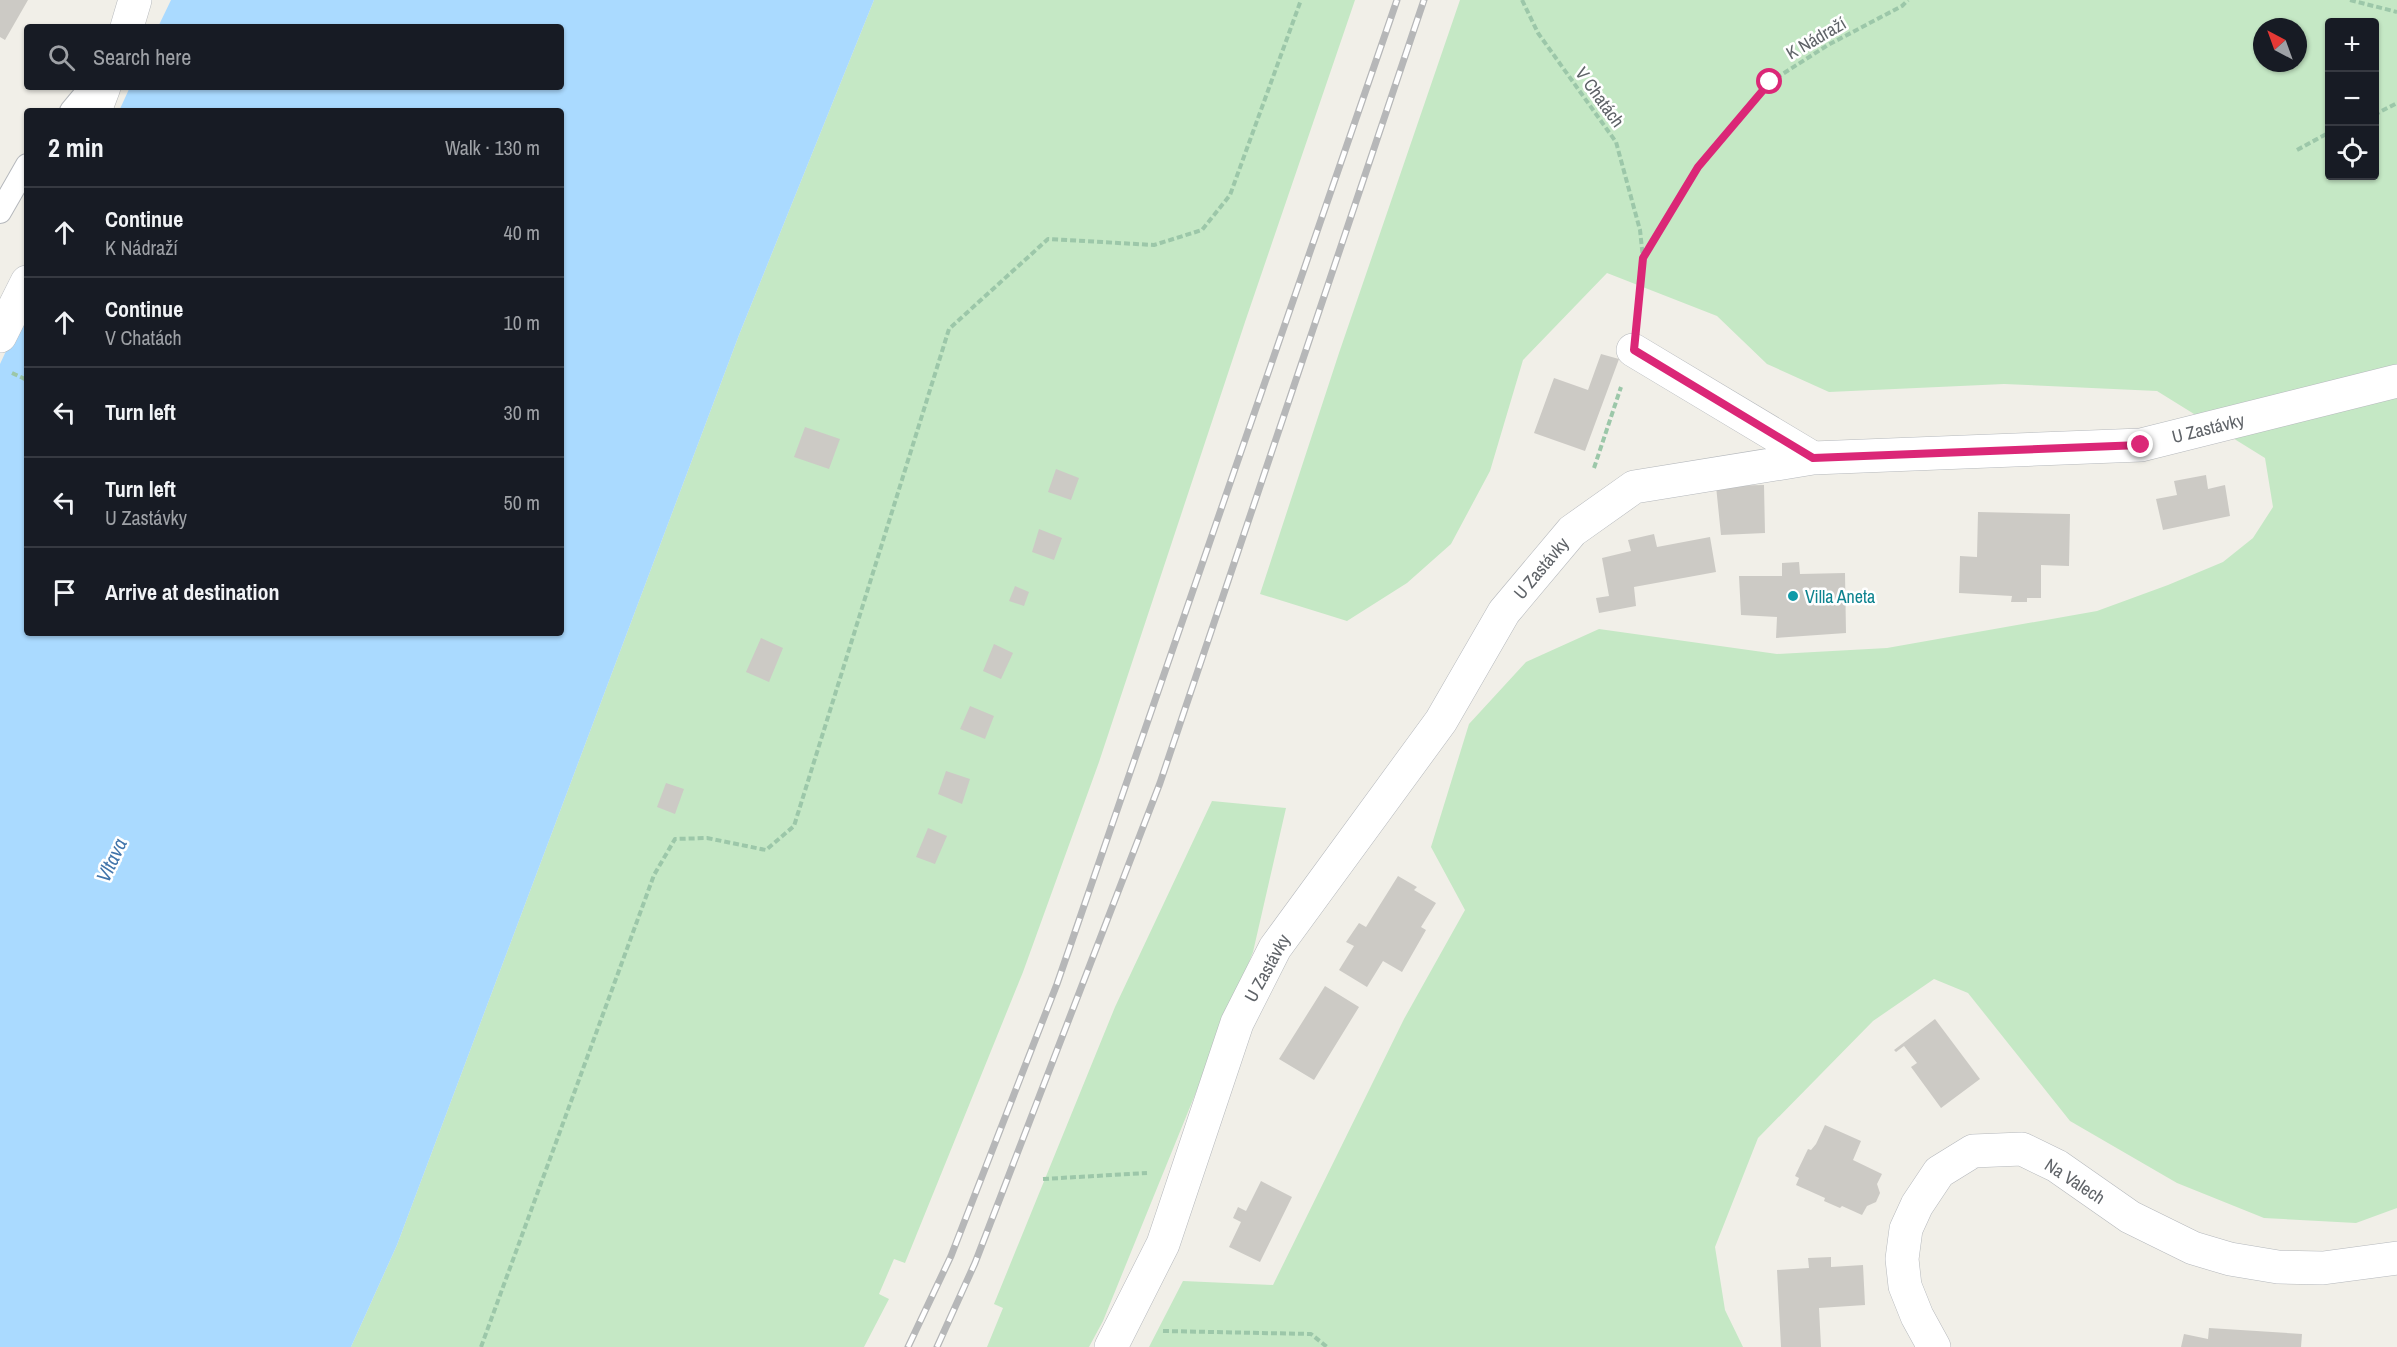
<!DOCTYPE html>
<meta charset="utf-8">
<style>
:root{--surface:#171b24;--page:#242831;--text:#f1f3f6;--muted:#9ea1a6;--line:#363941}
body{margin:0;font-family:"Archivo Narrow",sans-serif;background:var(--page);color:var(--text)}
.controls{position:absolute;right:18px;top:18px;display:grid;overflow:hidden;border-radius:6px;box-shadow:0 2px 4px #0004}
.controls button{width:54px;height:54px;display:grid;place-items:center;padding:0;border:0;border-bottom:2px solid var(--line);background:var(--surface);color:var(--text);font:30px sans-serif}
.compass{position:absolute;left:2253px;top:18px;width:54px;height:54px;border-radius:50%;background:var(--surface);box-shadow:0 2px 4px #0004;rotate:319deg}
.stop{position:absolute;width:18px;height:18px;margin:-14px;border:4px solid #db2777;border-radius:50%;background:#fff}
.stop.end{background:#db2777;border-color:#fff;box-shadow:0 2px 6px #0008}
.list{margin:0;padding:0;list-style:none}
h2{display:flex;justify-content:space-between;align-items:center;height:78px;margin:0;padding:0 24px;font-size:26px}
h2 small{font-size:20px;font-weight:400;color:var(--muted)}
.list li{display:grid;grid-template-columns:39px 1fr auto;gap:18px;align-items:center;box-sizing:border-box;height:90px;padding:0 24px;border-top:2px solid var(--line)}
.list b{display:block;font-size:22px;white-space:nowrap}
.list p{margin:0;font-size:20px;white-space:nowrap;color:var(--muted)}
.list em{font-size:20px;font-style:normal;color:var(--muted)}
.icon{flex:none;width:33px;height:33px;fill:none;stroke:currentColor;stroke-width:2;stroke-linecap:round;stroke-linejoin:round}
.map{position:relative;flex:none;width:2397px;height:1347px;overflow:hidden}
.search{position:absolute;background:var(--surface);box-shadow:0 2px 4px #0004;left:24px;top:24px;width:540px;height:66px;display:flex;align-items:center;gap:15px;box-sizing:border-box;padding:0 21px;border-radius:6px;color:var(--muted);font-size:22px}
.panel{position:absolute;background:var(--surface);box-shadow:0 2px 4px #0004;left:24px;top:108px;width:540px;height:528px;border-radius:6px}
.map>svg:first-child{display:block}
</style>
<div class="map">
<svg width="2397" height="1347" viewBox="0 0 2397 1347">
<rect width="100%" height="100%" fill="#f1efe8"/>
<path fill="#c5e8c5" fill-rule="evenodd" d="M874,0H1355L1245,322L1099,762L1023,972L905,1263L894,1259L879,1294L889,1299L864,1347H351L397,1245L739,335Z
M1460,0H2397V1208L2356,1223L2264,1218L2177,1183L2070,1121L1968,993L1934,979L1873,1021L1758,1138L1715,1247L1725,1310L1743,1347H1149L1183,1281L1273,1285L1404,1019L1465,910L1431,847L1469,724L1526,662L1599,629L1777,654L1887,648L2097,611L2168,585L2223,562L2253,538L2273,507L2265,458L2157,391L2004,384L1829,392L1767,364L1717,316L1607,273L1523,360L1490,471L1451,544L1407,583L1347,621L1260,594L1339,353ZM2330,22H2374V176H2330ZM2262,27H2298V63H2262Z
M1212,801L1286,808L1253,952L1103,1321L1089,1347H987L1003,1308L994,1304L1115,1007Z"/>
<path fill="#aadaff" d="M171,0H874L739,335L397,1245L351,1347H0V364L27,306V633H561V111H119L130,87H561V27H158Z"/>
<path fill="#cccac5" d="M0,0H28L5,40L0,37Z
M1601,354L1619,359L1585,451L1534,433L1554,378L1588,390Z
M805,427L840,439L829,469L794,457Z
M1056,469L1079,478L1071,500L1048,492Z
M2206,475L2208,489L2225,485L2230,516L2163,530L2156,499L2177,495L2174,481Z
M1764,485L1765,533L1721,535L1716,486Z
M1978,512L2070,514L2069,566L2041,565V598H2027V602H2011L2012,596L1959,593L1960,556L1977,557Z
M1039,529L1062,538L1054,560L1032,552Z
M1654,534L1657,547L1710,537L1716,572L1634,587L1636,606L1599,613L1596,598L1609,596L1602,558L1631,551L1628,540Z
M1799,562L1800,574L1845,573L1846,633L1776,638L1777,617L1741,615L1739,576H1782V563Z
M1015,586L1029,592L1024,606L1009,601Z
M761,638L783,648L769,682L746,672Z
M994,644L1013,653L1001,679L983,671Z
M970,706L994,716L985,739L960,729Z
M946,771L970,779L962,804L938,794Z
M666,783L684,789L675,814L657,807Z
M928,828L947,836L935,864L916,857Z
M1398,876L1417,887L1414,890L1436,903L1421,927L1426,930L1402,972L1383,961L1367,987L1339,970L1354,946L1346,942L1359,923L1366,927Z
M1325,986L1359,1007L1314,1080L1279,1059Z
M1935,1019L1980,1079L1941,1108L1911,1067L1917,1063L1904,1046L1896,1052L1894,1050Z
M1825,1125L1861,1141L1853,1160L1882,1174L1877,1184L1880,1193L1876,1202L1867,1206L1862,1215L1842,1206L1840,1208L1824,1201L1825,1198L1796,1185L1799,1178L1795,1176L1808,1149L1811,1150L1816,1144Z
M1261,1181L1292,1197L1260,1262L1229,1247L1241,1222L1233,1218L1238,1207L1246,1211Z
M1831,1257V1267L1863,1265L1865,1305L1819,1308L1821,1347H1781L1777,1270L1809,1268L1808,1258Z
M2209,1328L2302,1334L2301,1347H2181L2184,1334L2208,1339Z"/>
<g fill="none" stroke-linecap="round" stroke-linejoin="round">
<g stroke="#b5b8bc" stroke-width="24">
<path id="lane" d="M71,111L91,87
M0,212L27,165"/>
</g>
<g stroke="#b5b8bc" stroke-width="34">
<path id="street" d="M127,27L135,0
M95,111L104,87
M0,336L27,282
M1633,350L1813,458
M1111,1347L1163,1244L1237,1023L1275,948L1441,721L1504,612L1572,531L1634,487L1813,458L2141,445L2397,381
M1934,1347L1917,1316L1905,1286L1902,1259L1906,1229L1917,1205L1939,1172L1973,1151L2022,1149L2057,1166L2130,1217L2193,1248L2230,1259L2278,1267L2323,1268L2397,1258"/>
</g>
<path stroke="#9cc7a9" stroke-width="4" stroke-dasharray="6 3" stroke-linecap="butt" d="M1522,0L1538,33L1616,142L1640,230L1643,258L1637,312
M2350,0L2397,12
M2374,115L2397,103
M2297,150L2330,132
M1643,258L1698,167L1770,82L1828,45L1902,6L1908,0
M12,373L27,380
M1594,468L1621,387
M1043,1179L1147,1173
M1163,1331L1311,1334L1327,1347
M481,1347L654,875L675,839L707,838L766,850L794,826L949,329L1048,239L1154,245L1202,230L1230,195L1301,0"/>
<use href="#lane" stroke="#fff" stroke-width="22"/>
<use href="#street" stroke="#fff" stroke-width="33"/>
<g stroke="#b6b7b8" stroke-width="7">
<path id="rail" d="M908,1347L951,1256L1057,984L1397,0
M937,1347L975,1263L1160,783L1424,0"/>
</g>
<use href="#rail" stroke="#fff" stroke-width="4.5" stroke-dasharray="14" stroke-linecap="butt"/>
</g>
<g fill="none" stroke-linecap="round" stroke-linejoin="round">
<path stroke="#db2777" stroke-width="8" d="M1770,82L1698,167L1643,258L1634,350L1813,458L2141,445"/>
</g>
<circle fill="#0f9aa8" stroke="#fff" stroke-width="2" cx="1793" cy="596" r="6"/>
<g text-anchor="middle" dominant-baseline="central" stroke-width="5" stroke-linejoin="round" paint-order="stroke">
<g font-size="18" fill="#5f6368" stroke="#fff">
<text transform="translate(1816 38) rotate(-30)">K Nádraží</text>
<text transform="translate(1600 97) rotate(54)">V Chatách</text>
<text transform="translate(2208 428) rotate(-14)">U Zastávky</text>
<text transform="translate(1541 568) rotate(-50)">U Zastávky</text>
<text transform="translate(1267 968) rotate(-61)">U Zastávky</text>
<text transform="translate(2075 1181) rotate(33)">Na Valech</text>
</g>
<g font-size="18" fill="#0d838f" stroke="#fff" text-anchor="start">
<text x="1805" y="596">Villa Aneta</text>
</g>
<g font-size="20" font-style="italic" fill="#4174aa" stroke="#fff">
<text transform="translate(111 860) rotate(-65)">Vltava</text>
</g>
</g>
</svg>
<div class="controls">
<button>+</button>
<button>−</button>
<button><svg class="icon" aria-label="locate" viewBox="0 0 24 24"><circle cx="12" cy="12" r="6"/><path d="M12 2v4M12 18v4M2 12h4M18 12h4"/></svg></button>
</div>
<svg class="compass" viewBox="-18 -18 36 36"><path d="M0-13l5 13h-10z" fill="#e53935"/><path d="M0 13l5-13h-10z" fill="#9ea1a6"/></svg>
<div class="stop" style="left:1770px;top:82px"></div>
<div class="stop end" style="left:2141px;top:445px"></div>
<div class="search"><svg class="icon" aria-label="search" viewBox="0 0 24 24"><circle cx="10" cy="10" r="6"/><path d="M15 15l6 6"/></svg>Search here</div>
<section class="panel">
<h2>2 min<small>Walk · 130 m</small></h2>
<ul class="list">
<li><svg class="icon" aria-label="ahead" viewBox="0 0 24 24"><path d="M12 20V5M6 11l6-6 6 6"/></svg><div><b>Continue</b><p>K Nádraží</p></div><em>40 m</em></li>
<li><svg class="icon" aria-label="ahead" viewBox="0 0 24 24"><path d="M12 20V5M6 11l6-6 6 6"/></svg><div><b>Continue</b><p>V Chatách</p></div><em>10 m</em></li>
<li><svg class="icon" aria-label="left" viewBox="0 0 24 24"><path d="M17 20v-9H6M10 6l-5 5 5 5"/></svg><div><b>Turn left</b></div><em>30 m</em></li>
<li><svg class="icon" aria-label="left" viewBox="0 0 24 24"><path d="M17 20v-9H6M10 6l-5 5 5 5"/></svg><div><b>Turn left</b><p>U Zastávky</p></div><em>50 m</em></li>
<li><svg class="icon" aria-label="arrive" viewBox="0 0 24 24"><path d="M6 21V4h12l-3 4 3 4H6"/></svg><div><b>Arrive at destination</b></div></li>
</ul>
</section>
</div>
